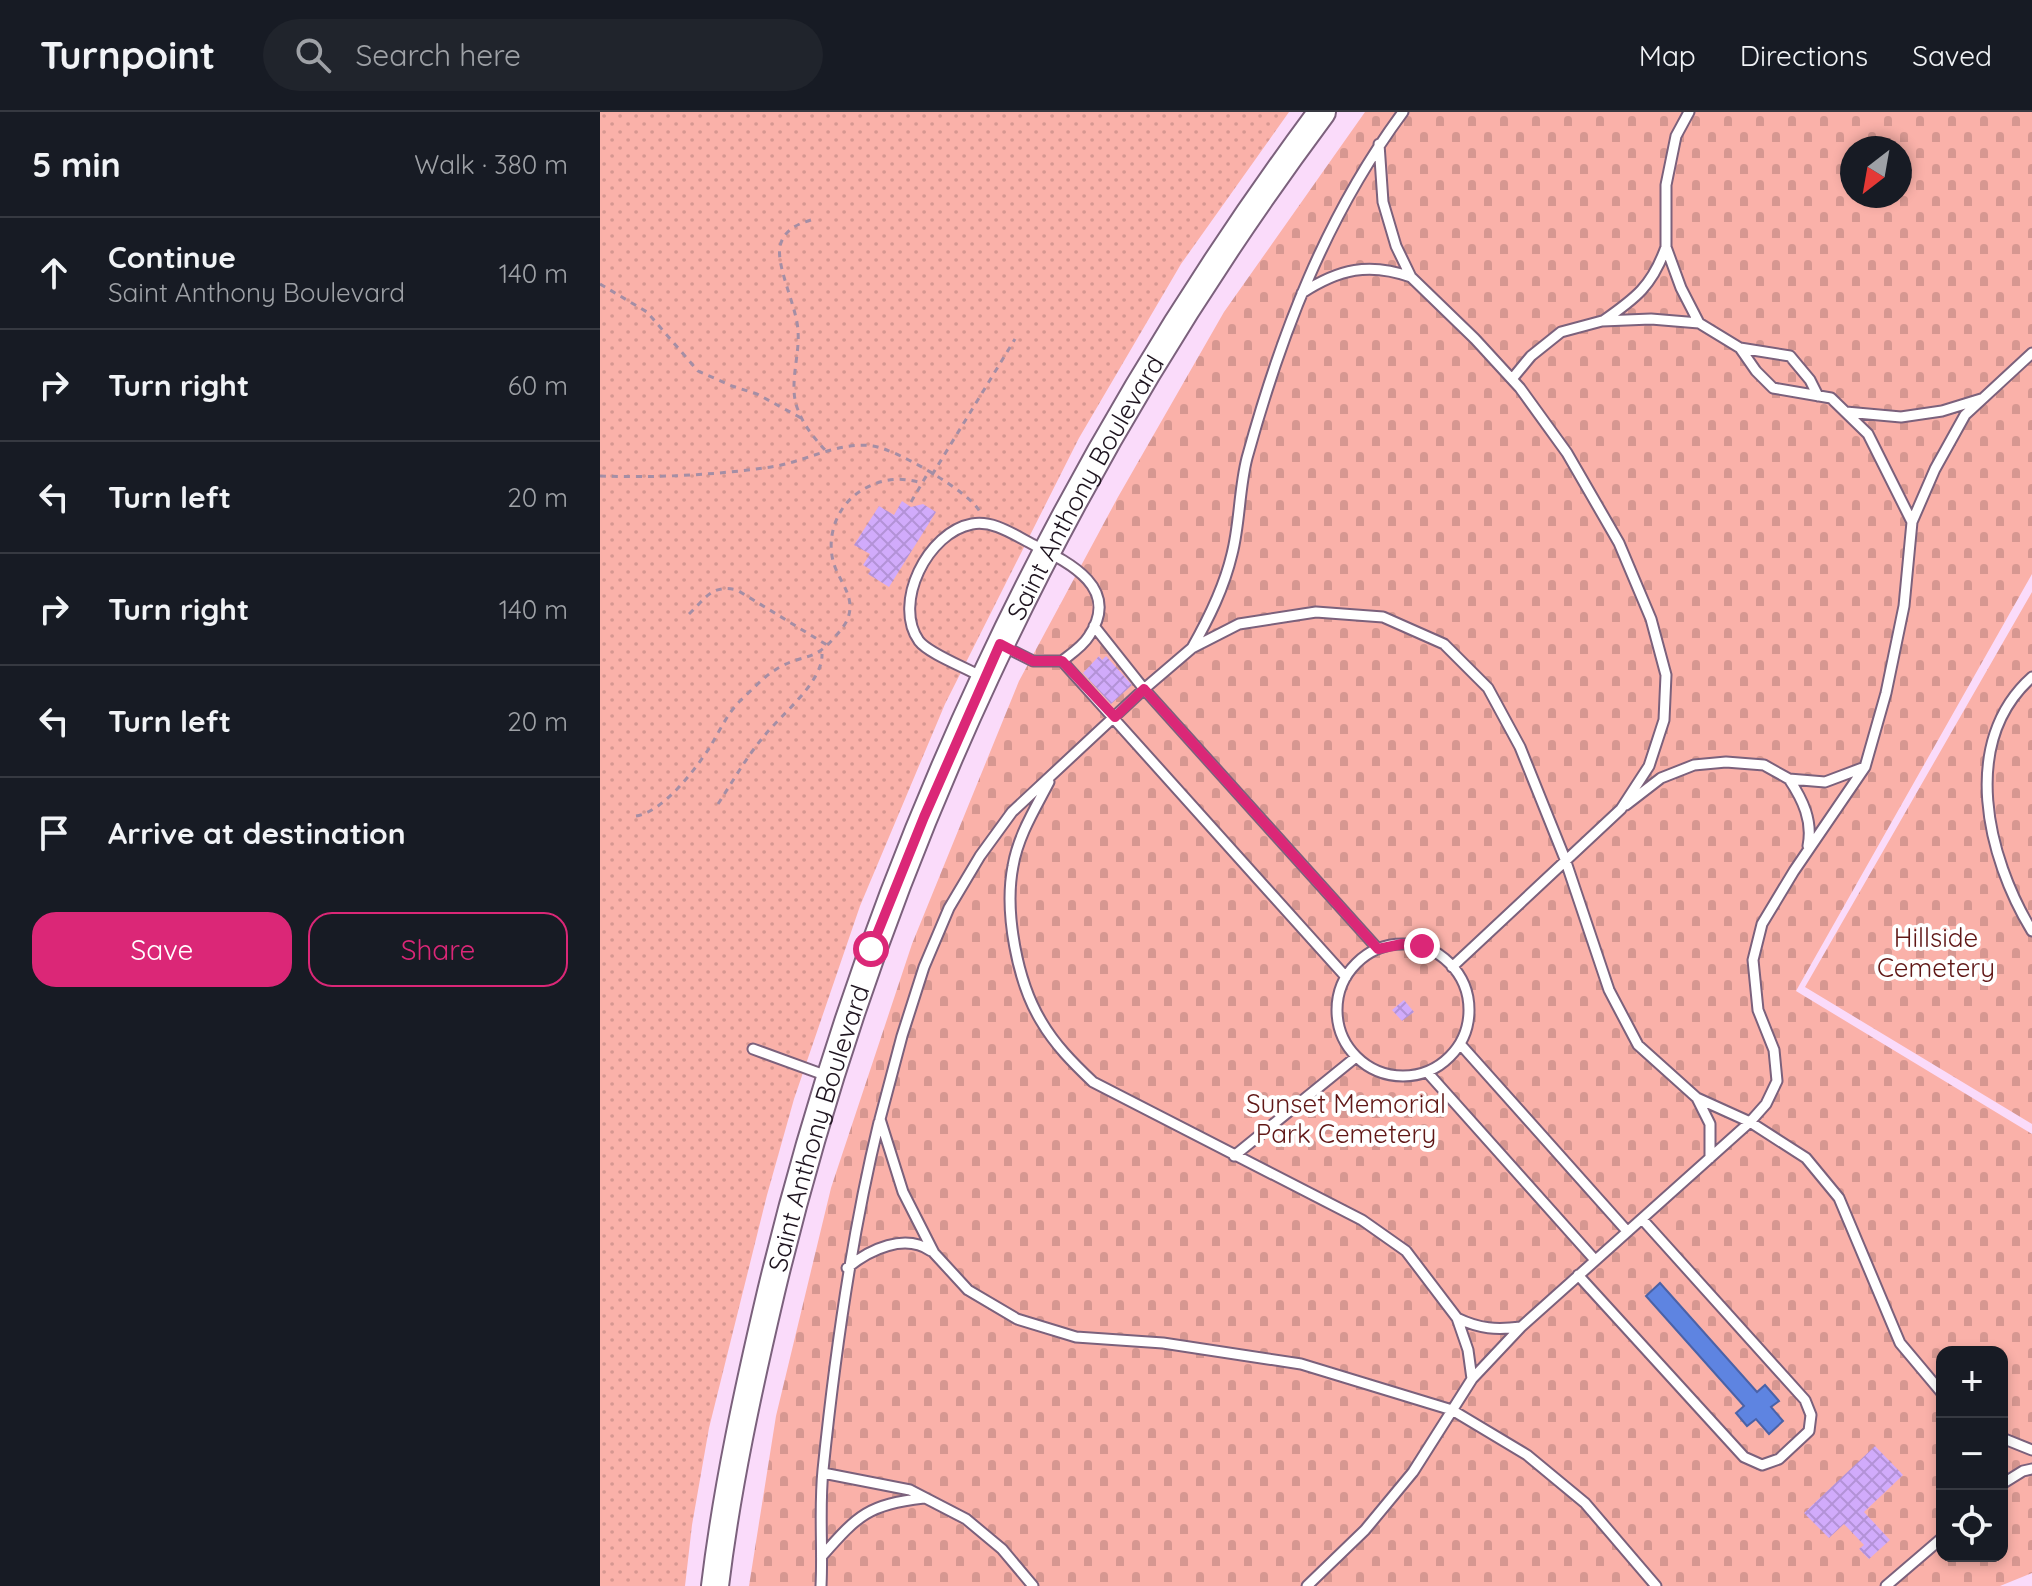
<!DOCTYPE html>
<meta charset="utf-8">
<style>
:root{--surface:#171b24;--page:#20242c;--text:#f1f3f6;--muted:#9ea1a6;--line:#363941;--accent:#db2777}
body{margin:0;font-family:Quicksand,sans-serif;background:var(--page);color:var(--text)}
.controls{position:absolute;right:24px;bottom:24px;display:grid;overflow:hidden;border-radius:16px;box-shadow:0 4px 12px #0003}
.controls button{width:72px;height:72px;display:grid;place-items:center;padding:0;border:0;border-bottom:2px solid var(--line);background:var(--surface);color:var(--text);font:40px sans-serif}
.compass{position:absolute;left:1240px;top:24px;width:72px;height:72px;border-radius:50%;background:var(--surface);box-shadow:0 4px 12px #0003;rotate:211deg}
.stop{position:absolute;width:24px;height:24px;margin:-18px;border:6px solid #db2777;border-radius:50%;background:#fff}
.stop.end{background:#db2777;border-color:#fff;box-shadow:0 2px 8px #0008}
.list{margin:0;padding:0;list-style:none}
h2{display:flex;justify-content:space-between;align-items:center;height:104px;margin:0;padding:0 32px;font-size:34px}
h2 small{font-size:26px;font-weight:400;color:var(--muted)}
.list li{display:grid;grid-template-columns:52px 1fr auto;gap:24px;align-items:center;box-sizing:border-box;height:112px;padding:0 32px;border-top:2px solid var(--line)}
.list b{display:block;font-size:30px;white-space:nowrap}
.list p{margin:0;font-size:26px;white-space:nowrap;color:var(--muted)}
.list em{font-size:26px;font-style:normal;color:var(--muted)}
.actions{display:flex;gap:16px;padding:24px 32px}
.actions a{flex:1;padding:18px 0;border:2px solid var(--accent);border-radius:24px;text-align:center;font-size:28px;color:var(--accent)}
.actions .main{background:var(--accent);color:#fff}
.icon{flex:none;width:44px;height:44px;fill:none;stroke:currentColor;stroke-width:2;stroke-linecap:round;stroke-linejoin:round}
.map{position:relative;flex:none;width:1432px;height:1474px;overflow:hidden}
header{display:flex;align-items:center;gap:48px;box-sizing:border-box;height:112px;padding:0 40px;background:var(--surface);border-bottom:2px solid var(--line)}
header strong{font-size:38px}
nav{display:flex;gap:44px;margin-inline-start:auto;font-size:28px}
.search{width:560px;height:72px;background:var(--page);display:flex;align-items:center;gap:20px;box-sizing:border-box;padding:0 28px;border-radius:44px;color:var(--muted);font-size:30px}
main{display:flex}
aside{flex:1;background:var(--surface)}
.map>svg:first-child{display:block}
</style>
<header>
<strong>Turnpoint</strong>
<div class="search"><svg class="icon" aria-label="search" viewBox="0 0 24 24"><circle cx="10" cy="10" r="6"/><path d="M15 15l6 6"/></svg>Search here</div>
<nav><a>Map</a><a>Directions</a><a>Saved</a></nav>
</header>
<main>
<aside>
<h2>5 min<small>Walk · 380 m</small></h2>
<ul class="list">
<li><svg class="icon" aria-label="ahead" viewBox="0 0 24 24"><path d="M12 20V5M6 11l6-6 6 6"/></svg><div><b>Continue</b><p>Saint Anthony Boulevard</p></div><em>140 m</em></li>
<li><svg class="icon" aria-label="right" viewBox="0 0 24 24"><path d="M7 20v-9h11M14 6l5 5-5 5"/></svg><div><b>Turn right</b></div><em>60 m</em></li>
<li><svg class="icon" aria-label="left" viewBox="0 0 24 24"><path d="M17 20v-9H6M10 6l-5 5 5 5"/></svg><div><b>Turn left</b></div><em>20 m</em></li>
<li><svg class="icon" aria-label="right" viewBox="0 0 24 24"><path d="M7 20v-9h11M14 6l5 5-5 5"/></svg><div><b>Turn right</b></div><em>140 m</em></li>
<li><svg class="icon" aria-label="left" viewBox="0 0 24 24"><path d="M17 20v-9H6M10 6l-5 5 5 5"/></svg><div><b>Turn left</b></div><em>20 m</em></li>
<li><svg class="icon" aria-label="arrive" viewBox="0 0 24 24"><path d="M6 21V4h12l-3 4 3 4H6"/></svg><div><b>Arrive at destination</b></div></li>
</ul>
<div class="actions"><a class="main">Save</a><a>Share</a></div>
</aside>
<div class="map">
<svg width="1432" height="1474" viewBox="0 0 1432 1474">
<defs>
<pattern id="grass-dots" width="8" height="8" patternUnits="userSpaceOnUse" patternTransform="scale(2)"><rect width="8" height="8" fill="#fab1a9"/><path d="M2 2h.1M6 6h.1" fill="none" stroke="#d69791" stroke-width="1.8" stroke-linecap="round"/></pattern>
<pattern id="cemetery-stones" width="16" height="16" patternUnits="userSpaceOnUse" patternTransform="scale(2)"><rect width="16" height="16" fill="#fab1a9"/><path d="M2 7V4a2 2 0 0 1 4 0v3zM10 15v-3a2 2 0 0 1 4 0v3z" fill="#d69791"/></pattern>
<pattern id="building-cross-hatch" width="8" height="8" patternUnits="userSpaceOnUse" patternTransform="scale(2)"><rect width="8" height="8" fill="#d1abfb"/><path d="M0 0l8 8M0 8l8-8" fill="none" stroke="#b392d7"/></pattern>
</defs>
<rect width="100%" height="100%" fill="#fadbfa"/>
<path fill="url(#grass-dots)" d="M0,0H689L581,152L479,326L345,592L260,794L194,987L167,1083L109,1316L92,1413L85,1474H0Z"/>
<path fill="url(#cemetery-stones)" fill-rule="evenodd" d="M765,0H1432V462L1196,879L1432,1022V1461L1400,1474H149L176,1304L231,1076L312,832L419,569L518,385L624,200ZM1252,36H1300V84H1252ZM1342,1240H1402V1444H1342Z
M1432,480V1012L1205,875Z"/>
<path fill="#5e84e1" stroke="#4b62a7" stroke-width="2" d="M1060,1171L1157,1280L1165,1273L1179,1289L1171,1295L1183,1309L1169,1322L1156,1307L1147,1314L1136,1301L1144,1294L1046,1184Z"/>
<path fill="url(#building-cross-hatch)" d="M302,389L311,395L323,392L336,400L289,475L268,462L271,458L263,453L270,442L254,433L279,394L294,403Z
M499,544L502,548L506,544L532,573L511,592L483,561Z
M804,888L814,900L802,909L792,898Z
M1275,1334L1303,1363L1264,1400L1290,1428L1269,1447L1259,1437L1264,1433L1244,1412L1229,1426L1204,1401Z"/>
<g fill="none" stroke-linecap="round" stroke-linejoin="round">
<g stroke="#7b617c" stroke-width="13">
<path id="lane" d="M1089,0L1076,24L1066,73V135L1081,176L1099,211
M779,32L783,90L796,134L811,165L875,227L920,276L967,341L1019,431L1051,507L1066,563L1064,608L1049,654L1021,697L852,855
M702,181C739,157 769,150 811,165
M1003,209C1036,186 1052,174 1066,135
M1140,236L1190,244L1210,268L1218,284
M912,267L931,244L961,220L1002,209L1051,207L1099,211L1140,236L1156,259L1173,276L1231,286L1268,322L1312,410
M1246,300L1301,305L1342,299L1381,287
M494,514L544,577L778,837
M592,536C609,506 624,476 632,442C640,411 639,377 647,346C681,222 726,104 803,0
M462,549L746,865
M382,565C367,556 329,542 319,529C292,491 328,420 372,412C394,408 414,423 434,433C470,451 521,476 489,524C483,534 471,542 462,549H433L403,534
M1432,565C1359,630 1387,745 1432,819
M1189,667C1203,688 1213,709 1208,734
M449,670C435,697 418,724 413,754C404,800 417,869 441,909C455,933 473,951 493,970L762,1108L806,1139L857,1206L868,1238L872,1267L813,1360L765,1418L707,1474
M1026,693L1061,666L1094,653L1126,650L1164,653L1189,667L1225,670L1265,655
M737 898a66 66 0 1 1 132 0a66 66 0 1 1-132 0Z
M861,933L1027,1119
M153,937L230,965
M828,961L995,1148
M1097,986L1110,1012V1046
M634,1044L756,945
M247,1156C270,1137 305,1121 331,1139
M978,1163L1144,1345L1162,1353L1179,1347L1209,1319L1211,1303L1205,1288L1042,1107
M857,1206C880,1217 896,1218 921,1215
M872,1267L921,1215L1150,1010L1166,992L1177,969L1174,938L1158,898L1153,848L1162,812L1194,759L1265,655L1286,581L1304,494L1312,410L1335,357L1365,303L1432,241
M1402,1326L1432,1338
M223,1361L310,1378L366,1407L402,1437L433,1474
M1402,1372L1423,1359L1432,1357
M222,1444C259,1402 268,1393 324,1386
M221,1474C223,1436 219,1397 223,1358C235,1241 251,1125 279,1010
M1056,1474L985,1391L927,1343L852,1298L701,1252L563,1231L476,1225L417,1207L368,1178L334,1141L303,1080L280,1007L302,924L324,855L349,796L380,744L412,700L544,577L592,536L639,512L716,500L783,505L844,532L888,576L920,635L965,747L1009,878L1038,933L1097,986L1150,1010L1206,1046L1239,1086L1300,1231L1342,1281
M1286,1474L1342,1426"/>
</g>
<g stroke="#7b617c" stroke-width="30">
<g id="secondary">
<path id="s1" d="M115,1474C127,1375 148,1278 171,1180C273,754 460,352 722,0"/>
</g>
</g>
<path stroke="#a48ea5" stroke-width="3" stroke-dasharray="6 6" stroke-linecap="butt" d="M211,108C197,112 184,118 180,134C176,155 197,195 198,219C200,244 188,274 198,298C204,314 215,327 226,339
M0,172L47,200L98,259L132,274L157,282L203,307
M332,363L415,227
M0,364C56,366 116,363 171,355C205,350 238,329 273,334C296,337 370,380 380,400
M311,390L328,361
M89,502C106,486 112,472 137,478L227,533
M118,692C133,669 147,644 165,623C181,603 223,570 222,542
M36,704C63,700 95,658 110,635C119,620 127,602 140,589C152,578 167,561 182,554C205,542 214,549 234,526C239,520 245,514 248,506C255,486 242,473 235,455C225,429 235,396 259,380C279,367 299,364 322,371"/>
<use href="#lane" stroke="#fff" stroke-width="9"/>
<use href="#secondary" stroke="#fff" stroke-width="26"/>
</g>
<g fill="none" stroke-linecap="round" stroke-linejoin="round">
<path stroke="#db2777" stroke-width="10" d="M271,837L324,705L400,532L433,549H462L515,605L544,577L778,837L802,832L822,834"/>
</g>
<g text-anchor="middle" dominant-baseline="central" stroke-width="8" stroke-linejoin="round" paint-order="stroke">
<g font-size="26" fill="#1e141f" stroke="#fff">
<text stroke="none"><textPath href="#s1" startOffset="1166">Saint Anthony Boulevard</textPath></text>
<text stroke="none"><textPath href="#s1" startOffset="470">Saint Anthony Boulevard</textPath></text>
</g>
<g font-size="26" fill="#601716" stroke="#fff">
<text x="1336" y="825">Hillside<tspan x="1336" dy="30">Cemetery</tspan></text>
<text x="746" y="991">Sunset Memorial<tspan x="746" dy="30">Park Cemetery</tspan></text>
</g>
</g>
</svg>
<div class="controls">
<button>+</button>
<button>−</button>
<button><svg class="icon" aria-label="locate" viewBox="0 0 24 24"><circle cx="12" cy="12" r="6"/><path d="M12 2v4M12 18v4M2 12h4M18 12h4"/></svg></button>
</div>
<svg class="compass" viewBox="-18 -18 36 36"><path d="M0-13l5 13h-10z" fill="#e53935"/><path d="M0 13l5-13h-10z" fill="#9ea1a6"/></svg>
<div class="stop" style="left:271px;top:837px"></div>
<div class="stop end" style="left:822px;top:834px"></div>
</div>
</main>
